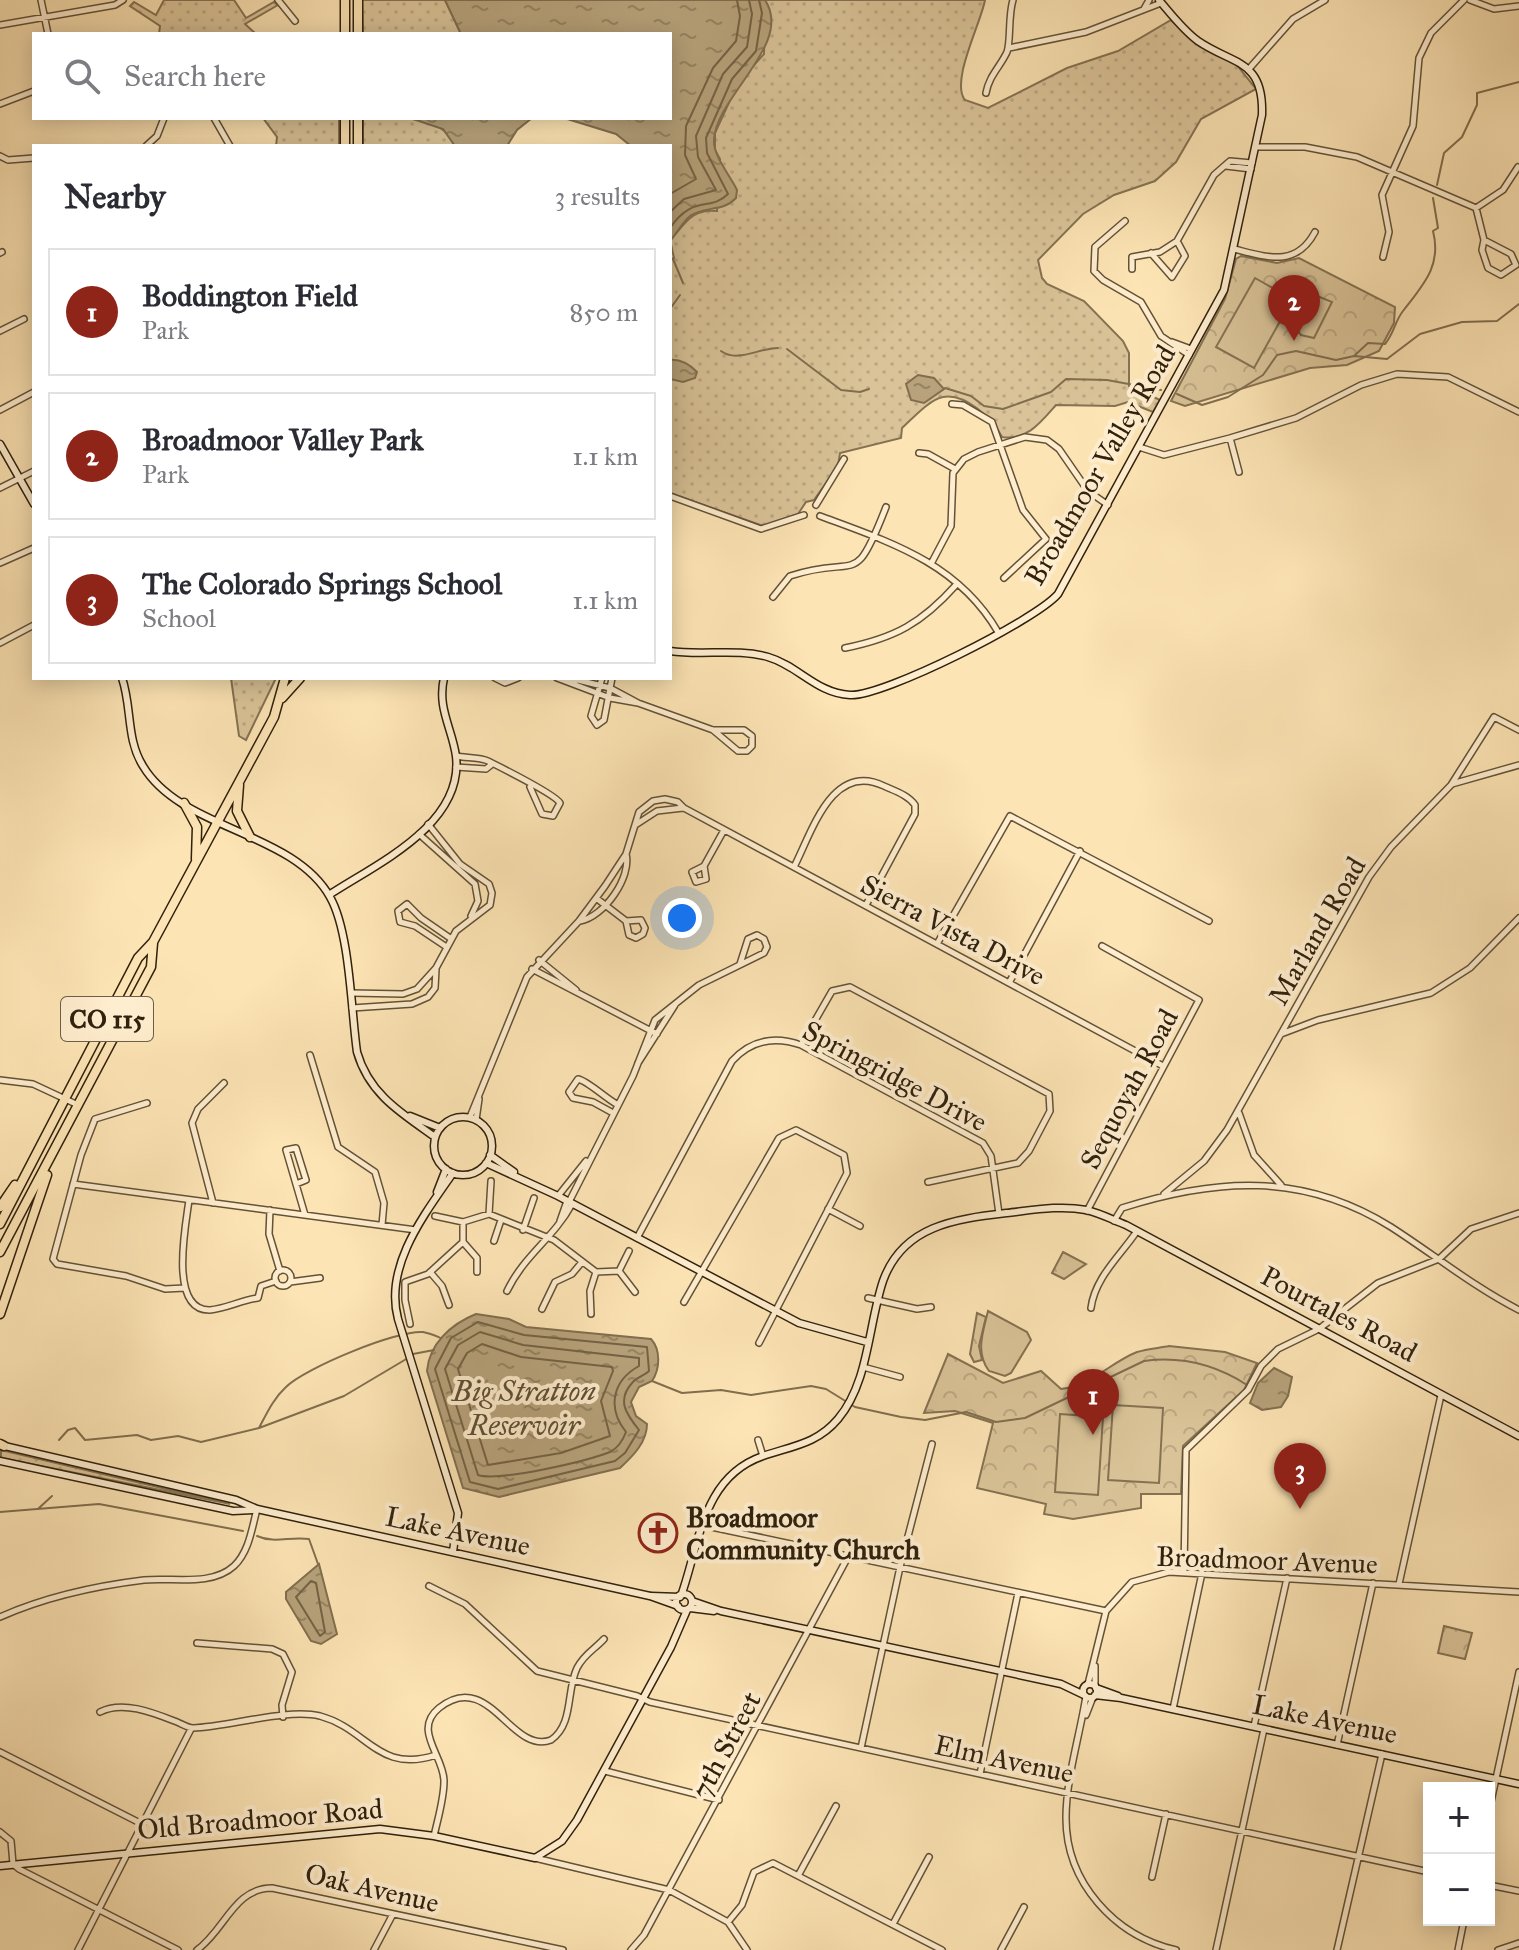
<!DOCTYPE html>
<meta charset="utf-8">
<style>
:root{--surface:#fff;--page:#f2f2f3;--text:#2b2b33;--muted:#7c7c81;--line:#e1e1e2;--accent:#8f2418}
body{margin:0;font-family:"IM FELL Great Primer",serif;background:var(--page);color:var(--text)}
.controls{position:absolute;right:24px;bottom:24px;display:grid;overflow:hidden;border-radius:0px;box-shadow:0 4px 20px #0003}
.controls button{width:72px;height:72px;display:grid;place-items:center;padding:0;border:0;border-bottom:2px solid var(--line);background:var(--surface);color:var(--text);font:40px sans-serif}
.you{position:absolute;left:682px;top:918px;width:28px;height:28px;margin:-20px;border:6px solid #fff;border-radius:50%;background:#1a73e8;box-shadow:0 0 0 12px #1a73e833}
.badge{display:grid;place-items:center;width:52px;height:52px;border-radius:50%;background:var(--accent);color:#fff;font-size:26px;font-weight:700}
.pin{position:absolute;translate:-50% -66px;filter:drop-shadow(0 2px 4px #0008)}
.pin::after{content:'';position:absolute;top:42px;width:28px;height:24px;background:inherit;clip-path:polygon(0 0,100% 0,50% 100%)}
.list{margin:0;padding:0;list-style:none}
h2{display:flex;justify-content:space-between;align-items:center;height:104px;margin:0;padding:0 32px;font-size:34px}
h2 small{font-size:26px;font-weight:400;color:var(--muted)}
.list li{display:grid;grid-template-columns:52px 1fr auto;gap:24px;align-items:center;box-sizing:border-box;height:128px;margin:0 16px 16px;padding:0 16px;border:2px solid var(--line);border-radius:0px}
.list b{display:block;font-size:30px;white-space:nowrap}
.list p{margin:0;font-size:26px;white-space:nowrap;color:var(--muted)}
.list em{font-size:26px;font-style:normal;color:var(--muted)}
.icon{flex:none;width:44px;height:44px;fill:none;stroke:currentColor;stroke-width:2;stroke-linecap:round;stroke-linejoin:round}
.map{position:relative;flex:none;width:1519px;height:1950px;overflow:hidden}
.search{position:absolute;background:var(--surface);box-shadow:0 4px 20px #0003;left:32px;top:32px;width:640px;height:88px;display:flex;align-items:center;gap:20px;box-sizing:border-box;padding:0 28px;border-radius:0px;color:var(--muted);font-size:30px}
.panel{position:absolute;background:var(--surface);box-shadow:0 4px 20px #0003;left:32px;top:144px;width:640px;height:536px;border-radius:0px}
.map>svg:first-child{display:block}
</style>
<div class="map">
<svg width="1519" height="1950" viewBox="0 0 1519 1950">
<defs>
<pattern id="grass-dots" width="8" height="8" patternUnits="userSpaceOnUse" patternTransform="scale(2)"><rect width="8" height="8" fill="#dac398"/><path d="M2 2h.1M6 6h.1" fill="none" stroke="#bba782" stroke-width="1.8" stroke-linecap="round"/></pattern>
<pattern id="park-crowns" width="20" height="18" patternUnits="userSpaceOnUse" patternTransform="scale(2)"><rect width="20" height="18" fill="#dac398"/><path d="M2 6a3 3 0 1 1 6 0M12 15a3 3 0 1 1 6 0" fill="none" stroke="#bba782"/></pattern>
<pattern id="water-ripples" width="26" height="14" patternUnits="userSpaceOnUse" patternTransform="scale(2)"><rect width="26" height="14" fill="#b7a27b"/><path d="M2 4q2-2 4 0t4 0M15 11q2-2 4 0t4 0" fill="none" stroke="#958463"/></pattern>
</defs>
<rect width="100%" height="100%" fill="#fde4b4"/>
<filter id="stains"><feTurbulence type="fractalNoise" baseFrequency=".0025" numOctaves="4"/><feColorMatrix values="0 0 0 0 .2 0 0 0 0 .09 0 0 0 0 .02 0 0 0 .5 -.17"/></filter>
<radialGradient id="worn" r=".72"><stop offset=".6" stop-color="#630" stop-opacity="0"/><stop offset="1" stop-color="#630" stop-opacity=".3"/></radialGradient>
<path fill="url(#grass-dots)" stroke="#857252" stroke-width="2" d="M164,0H234L246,18L274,2L278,5L245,24L256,34H159L160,26L130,6L134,2L156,15Z
M362,0H445L461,34H363Z
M765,0H985C981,23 950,82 965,100L988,108L1067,68L1118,51L1171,20L1199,46L1236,64L1256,89L1201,119L1176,162L1155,181L1114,195L1083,214L1038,260L1042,278L1047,284L1084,301L1123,341L1129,353V386L1160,400L1153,412L1128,402L1115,406L1056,405C1041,422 1027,441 1002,437C992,418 965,393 943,397C930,399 912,419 902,428L901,438L840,453L838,466L814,500L806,502L798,514L763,526L670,493V259L674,258L670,240C685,224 692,208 717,211L720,159L715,150V133L738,83L764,54Z
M263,118H339V146H276L277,137Z
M363,118C393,118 442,112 455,146H363Z
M231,678H276L246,740L239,736Z
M1,1450L230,1504L1,1458Z"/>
<path fill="url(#park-crowns)" stroke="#857252" stroke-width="2" d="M1241,256L1277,263L1299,258L1395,307L1394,323L1379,351L1347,365L1310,368L1185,406L1171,401L1225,299L1236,259Z
M1063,1252L1086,1264L1064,1279L1052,1273Z
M977,1313L986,1317L979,1346L982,1360L974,1362L970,1354Z
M1169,1346L1225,1352L1257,1363L1244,1390L1183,1446L1181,1494H1141V1508L1073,1519L1044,1514L1046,1504L977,1488L993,1423L955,1411L924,1413L948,1354L1003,1383L1041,1371L1061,1389C1092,1386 1109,1363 1137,1352C1147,1349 1159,1348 1169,1346Z
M1444,1626L1472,1633L1465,1659L1438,1653Z"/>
<path fill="#dac398" stroke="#857252" stroke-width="2" d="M1255,278L1285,295L1290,285L1332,302L1314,338L1301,335L1284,314L1254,368L1216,347Z
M988,1311L1027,1332L1031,1340L1011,1373L1005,1376L989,1371C975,1352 983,1332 988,1311Z
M1113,1405L1163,1408L1159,1483L1108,1480Z
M1060,1414L1103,1417L1098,1495L1055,1492Z"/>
<path fill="url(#water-ripples)" stroke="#816e4f" stroke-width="2" d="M445,0H765C794,44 716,96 714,140C713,156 730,175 737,190L736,198C722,213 706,205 690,216C682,223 677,233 670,241V146H631L616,134L564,118H670V34H461Z
M410,118H532L517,130L507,146H455L443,129Z
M670,360C680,359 690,365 697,372L695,378L683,382L670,379Z
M918,375L934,378L944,389L924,403L911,400L906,384Z
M476,1314L509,1319L526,1327L651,1339C661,1350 660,1369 652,1381L639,1387L631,1402L636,1416L647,1424C647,1442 633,1456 620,1468L499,1497L463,1488L427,1371C429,1344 451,1324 476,1314Z
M1274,1368L1292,1377L1288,1396L1281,1407L1262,1410L1250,1403L1258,1383Z
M319,1564L337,1634L321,1644L311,1641L286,1599V1592Z"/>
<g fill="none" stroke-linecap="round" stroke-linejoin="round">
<path stroke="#746244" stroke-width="2" d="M670,194L696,179L685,155L686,126L713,68L736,41L740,16L737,0
M670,212L684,199L716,190L698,157L696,136L723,74L747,47L752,14L749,0
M670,228C693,194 710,212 728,194L707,153L706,138L732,79L756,51L762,13L759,0
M478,1322L524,1335L647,1347L649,1371C644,1376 637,1377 632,1383C616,1401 627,1415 639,1430L625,1453L615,1461L498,1489L470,1482L435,1369L451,1338Z
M480,1332L523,1345L639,1358V1366C612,1381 607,1408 626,1432C623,1440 618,1448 610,1452C587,1461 499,1482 478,1475L445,1369L458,1345Z
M482,1344L521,1357L612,1367L613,1371L601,1401L610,1436L561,1453L488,1465L458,1369L467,1353Z
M311,1581L316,1583L325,1632L320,1636L296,1597Z"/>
<path stroke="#816e4f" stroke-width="2" d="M1437,185L1444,153L1462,137L1477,105V93L1519,82
M673,259L683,283
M670,309L680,295
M787,349L841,390L860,392L869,389
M721,351C737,363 759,348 778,348
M1354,356L1368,343L1385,344C1394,333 1395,321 1403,311C1423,285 1442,266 1433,231L1438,228L1433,198
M945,388L971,396L984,406L1003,409L1051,392L1066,379L1107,380L1161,390
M1177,394L1202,405L1228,397L1263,375L1277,355L1296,351L1336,360L1354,356L1387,359L1420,334L1462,322L1497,321L1519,304
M413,1354L434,1350
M652,1381L682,1393L721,1390L751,1395L811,1386L826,1389L855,1407L901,1417L925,1420L966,1412L996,1422L1025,1418L1144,1361C1181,1356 1216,1365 1247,1385
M259,1428C267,1413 273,1399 286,1387C305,1368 397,1330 423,1332C429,1333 436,1336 441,1338
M59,1440L68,1430L75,1428L85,1440L137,1435L151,1440L178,1436L201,1442L259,1428L344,1396L408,1358
M39,1508L52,1496
M0,1512L99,1504L243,1531
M257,1536C275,1544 290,1536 309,1539L318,1564"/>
<g stroke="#635237" stroke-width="8">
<path id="street" d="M41,0L48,34
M278,0L295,21
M1470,0L1494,9L1519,6
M1144,9L1149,0
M0,25L115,5L123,0
M1009,48L1086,32L1161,3
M1248,70L1293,19L1325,0
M986,93C989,76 1000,67 1007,52C1011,41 1008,16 1013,0
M0,104L34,91
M214,118L230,146
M146,146L157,136L164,118
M1256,147H1305L1357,157L1476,208L1503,190L1518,167
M0,156L8,160L34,158
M1226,166L1251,169
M1476,208L1484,240
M1125,221L1095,247L1094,271L1103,280L1141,302L1161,336L1189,355
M1484,240L1511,254L1516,265L1501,275L1488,268L1482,250Z
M1234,249C1267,257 1296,268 1315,232
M0,253L2,252
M1151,253L1172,277L1185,256L1177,241
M1383,257L1389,232L1382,195L1413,126L1419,58L1431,33L1464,0
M1132,269V257L1160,252L1177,241L1214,175L1230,161L1252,163
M0,331L24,319
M1172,342L1191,349
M952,404L963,405L992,422L1023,510L1046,539L1004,578
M0,410L34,392
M1230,438L1239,472
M1139,447L1164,455L1230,438L1296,418L1361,385L1397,374L1448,377L1519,412
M919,453L928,454L955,469
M0,488L34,471
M670,496L761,529L804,515
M816,505L844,459
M820,516C890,542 958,563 998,632
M932,562L951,526L953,473L964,459L978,452L1025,437L1047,440L1059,449L1088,491L1108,505
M0,563L34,548
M773,597L790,576C859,553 853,592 886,507
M0,643L34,625
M845,648C895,638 922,623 956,585
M495,678L505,683L518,678
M557,678L610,698L638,703
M602,678L591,716L597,725L604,720L612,678
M570,681L578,680L610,688L638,703L713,730H744L752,736V746L747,751H738L713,730
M456,756C465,758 480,757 488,761C500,767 556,795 560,803L553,816L542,814L530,787
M456,767L486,769L491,765
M1452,784L1519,765
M637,824L657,811L683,808
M419,834L475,884L478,901L471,916
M704,866L706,879L696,882L692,872L704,866L724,830
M794,867C812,832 832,761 884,786C895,791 908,795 915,805V814L866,905
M596,898L626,921L629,935L636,938L643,934L645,928L641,920L626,921
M580,921C604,917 632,877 626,854
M937,944L1010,816L1209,921
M445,946L415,926L400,922L398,911L407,904L421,918L450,938
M539,960L576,990
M532,969L657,1034
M1009,983L1080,851
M351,993L403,994L417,989L436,968L456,931L490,905L492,893L489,884L460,864L428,824
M352,1008L412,1004L428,997L435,988L436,969
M1281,1034L1318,1020L1431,993L1470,968L1519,918
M801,1045L832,991L850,987L1049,1094L1050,1111L1029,1151L1018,1163L928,1182
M310,1055L338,1147L375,1172L384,1203L382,1225
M638,1063L675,1005
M0,1080L33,1084L78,1105
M147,1103L95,1119L81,1155L53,1259L57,1264L126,1276L165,1289L185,1288
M613,1113L593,1102L573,1098L569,1092L578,1079C588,1081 605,1098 618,1105
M1239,1113L1254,1155L1281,1185
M470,1117L527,977L579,921L605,886L626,854L639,812L653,801L665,799L678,802L684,808L1163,1066
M476,1120L479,1099
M73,1184L416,1230
M296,1184L306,1180L296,1148L286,1150L305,1215
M1164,1194L1204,1161L1227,1130L1369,877L1391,847L1451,785L1494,717L1519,730
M558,1196L586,1161
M189,1200C186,1224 168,1311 210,1310C225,1309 242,1300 258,1298L261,1286L276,1281
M569,1202L633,1076L655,1020L699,985L764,953L767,947L764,939L757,935L748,939L740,964
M213,1203L192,1123L198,1109L224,1083
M828,1209L860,1226
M270,1210L269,1234L280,1271
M1087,1211L1199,1000L1102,946
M489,1214L491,1181
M435,1216L463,1222
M560,1221L567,1201
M1114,1221L1122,1208C1216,1178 1303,1172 1391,1227C1433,1254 1474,1287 1519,1310
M523,1230L534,1198
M637,1238L732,1061C751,1040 775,1036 801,1045L983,1143L991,1156L999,1214
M494,1241L501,1220
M463,1242L477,1258V1272
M275 1278a8 8 0 1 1 16 0a8 8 0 1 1-16 0Z
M619,1271L635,1292
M430,1272L442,1286L449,1305
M290,1282L320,1278
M507,1291C525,1254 553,1239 572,1204
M868,1298L917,1309L931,1307
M684,1302L779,1138L796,1130L844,1155L847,1173L759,1343
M1091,1308C1095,1277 1121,1255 1137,1231
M542,1309L555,1282L572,1274L582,1262
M591,1314L590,1291L596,1272
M410,1324L405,1300V1282L428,1274L463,1242V1222L489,1214L554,1240L596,1272L619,1271L629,1251
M863,1367L900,1377
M758,1440L763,1456
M702,1525L1106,1611L1132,1582L1169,1572L1519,1592
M1184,1572L1186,1450L1248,1390L1261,1366L1278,1349L1319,1329L1378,1283L1439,1259L1471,1229L1519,1213
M1399,1584L1441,1395
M429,1586L465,1604L537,1671L637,1696L650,1702L1429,1872
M0,1617C45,1597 95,1586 144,1580C172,1577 211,1587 234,1566C249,1552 252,1528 257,1509
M197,1643L272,1649L283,1654L292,1672L282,1705L283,1717
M1088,1684L1106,1611
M1095,1685V1666
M1086,1696C1080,1735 1066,1778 1066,1818C1066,1883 1115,1936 1176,1950
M1173,1709L1202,1573
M100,1712C123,1700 154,1713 177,1722C182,1724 188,1728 193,1728C228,1727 287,1708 320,1716C368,1729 378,1774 436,1755
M1086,1715L1093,1697
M1254,1726L1287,1578
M1337,1745L1373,1583
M861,1748L900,1567L932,1444
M0,1752L142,1824
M605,1771L719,1800
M980,1774L1018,1593
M1489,1811L1519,1672
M0,1832L11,1841L13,1864L19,1869L178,1950
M434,1836C438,1818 444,1799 444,1781C444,1756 412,1730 439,1708C489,1668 511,1755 551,1740C574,1724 566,1691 577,1668C584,1654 595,1649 604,1639
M535,1858L669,1890L728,1922L747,1950
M799,1874L836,1806
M1152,1877L1166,1814
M1489,1885L1519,1891
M728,1922L742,1905L754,1872L773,1863L942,1950
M893,1924L929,1857
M78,1950L191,1729
M197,1950C225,1930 234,1888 272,1888L563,1950
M374,1950L393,1914
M631,1950L644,1935L849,1555
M1001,1950L1024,1907
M1216,1950L1264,1729
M1337,1950L1382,1754
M1458,1950L1464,1920
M1498,1950L1519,1943"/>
</g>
<g stroke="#30210d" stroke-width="9">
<path id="secondary" d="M0,444L34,504
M670,651C702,656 737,648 768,657C799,666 816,693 850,695C883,697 1036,620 1058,594L1224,290L1262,115C1264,59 1233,65 1198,41C1183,30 1171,14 1159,0
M122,678C132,707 126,739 143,766C181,830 293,831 330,897C350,932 351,1010 357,1052C369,1094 401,1113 435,1137
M329,895C376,864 464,825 456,756C452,728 437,708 444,678
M410,1116L440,1128
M434 1146a29 29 0 1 1 58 0a29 29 0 1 1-58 0Z
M490,1155L514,1172
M486,1163L558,1196L799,1323L867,1342
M453,1173C424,1215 384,1266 398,1319L458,1513L453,1552
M437,1192L446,1169
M0,1445L236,1500L257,1509L650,1596L678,1606
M0,1461L233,1511L253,1510
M676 1602a8 8 0 1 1 16 0a8 8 0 1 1-16 0Z
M651,1596L680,1597
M681,1596C700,1543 702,1477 763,1456C792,1446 817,1444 838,1419C869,1382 868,1326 883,1281C903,1225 956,1219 1007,1213C1033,1210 1061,1205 1086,1210C1100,1213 1113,1220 1126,1225L1519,1436
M692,1601L721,1611L1061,1684L1084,1695
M690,1608L714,1611
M1083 1691a7 7 0 1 1 14 0a7 7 0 1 1-14 0Z
M1096,1688L1118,1696
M1095,1695L1121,1698L1519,1784
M0,1866L380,1829L434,1836L535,1858L562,1841L577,1820L671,1647L687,1610"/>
</g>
<g stroke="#30210d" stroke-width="11">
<path id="highway" d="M345,0V34
M358,0V34
M345,118V146
M358,118V146
M282,698L300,678
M239,785L237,811L250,837
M184,803L197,827L196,859
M0,1207L15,1185
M0,1224L138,958L153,942L274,717L285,678
M0,1252L151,967L153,943
M0,1314L47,1175
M0,1444L4,1446"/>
</g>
<use href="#street" stroke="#feedce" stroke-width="5"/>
<use href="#secondary" stroke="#feedce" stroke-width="6"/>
<use href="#highway" stroke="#fde4b4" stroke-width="8"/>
</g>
<defs>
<g id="church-ring" transform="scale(2)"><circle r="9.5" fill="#feedce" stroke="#8f2418" stroke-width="1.5"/><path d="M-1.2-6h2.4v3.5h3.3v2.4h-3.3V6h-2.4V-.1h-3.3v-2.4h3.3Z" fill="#8f2418"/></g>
</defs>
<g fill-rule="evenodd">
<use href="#church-ring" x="658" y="1533"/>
</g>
<g text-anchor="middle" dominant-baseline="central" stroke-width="8" stroke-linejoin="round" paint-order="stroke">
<rect fill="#feedce" stroke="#6e5e47" stroke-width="2" x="61" y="997" width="92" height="44" rx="6"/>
<g font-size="26" font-weight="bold" fill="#30210d">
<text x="107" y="1019">CO 115</text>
</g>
<g font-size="28" fill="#30210d" stroke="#feedce">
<text transform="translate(1100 465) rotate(-60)">Broadmoor Valley Road</text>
<text transform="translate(953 930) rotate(28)">Sierra Vista Drive</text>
<text transform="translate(1317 931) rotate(-60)">Marland Road</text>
<text transform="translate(895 1076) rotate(28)">Springridge Drive</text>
<text transform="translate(1129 1089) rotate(-62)">Sequoyah Road</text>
<text transform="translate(1339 1314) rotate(28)">Pourtales Road</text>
<text transform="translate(458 1531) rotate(12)">Lake Avenue</text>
<text transform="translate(1267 1560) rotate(2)">Broadmoor Avenue</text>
<text transform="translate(1325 1719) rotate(12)">Lake Avenue</text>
<text transform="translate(726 1745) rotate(-62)">7th Street</text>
<text transform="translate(1004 1759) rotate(12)">Elm Avenue</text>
<text transform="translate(260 1819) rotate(-5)">Old Broadmoor Road</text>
<text transform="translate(372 1888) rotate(13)">Oak Avenue</text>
</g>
<g font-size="28" font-weight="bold" fill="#30210d" stroke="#feedce" text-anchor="start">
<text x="686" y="1517">Broadmoor<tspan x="686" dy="32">Community Church</tspan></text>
</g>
<g font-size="30" font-style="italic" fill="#5f4e34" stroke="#feedce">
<text x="524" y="1391">Big Stratton<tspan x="524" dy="34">Reservoir</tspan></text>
</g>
</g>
<rect width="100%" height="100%" filter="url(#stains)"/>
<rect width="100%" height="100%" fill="url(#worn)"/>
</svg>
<div class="controls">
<button>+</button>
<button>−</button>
</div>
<div class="you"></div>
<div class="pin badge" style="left:1093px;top:1435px">1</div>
<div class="pin badge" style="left:1294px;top:341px">2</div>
<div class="pin badge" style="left:1300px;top:1509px">3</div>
<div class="search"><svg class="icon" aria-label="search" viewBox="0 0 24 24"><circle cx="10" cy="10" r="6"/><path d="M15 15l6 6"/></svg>Search here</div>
<section class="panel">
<h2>Nearby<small>3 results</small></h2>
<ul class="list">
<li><span class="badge">1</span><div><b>Boddington Field</b><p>Park</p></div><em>850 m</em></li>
<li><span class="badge">2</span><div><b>Broadmoor Valley Park</b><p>Park</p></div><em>1.1 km</em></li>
<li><span class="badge">3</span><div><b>The Colorado Springs School</b><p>School</p></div><em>1.1 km</em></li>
</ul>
</section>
</div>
